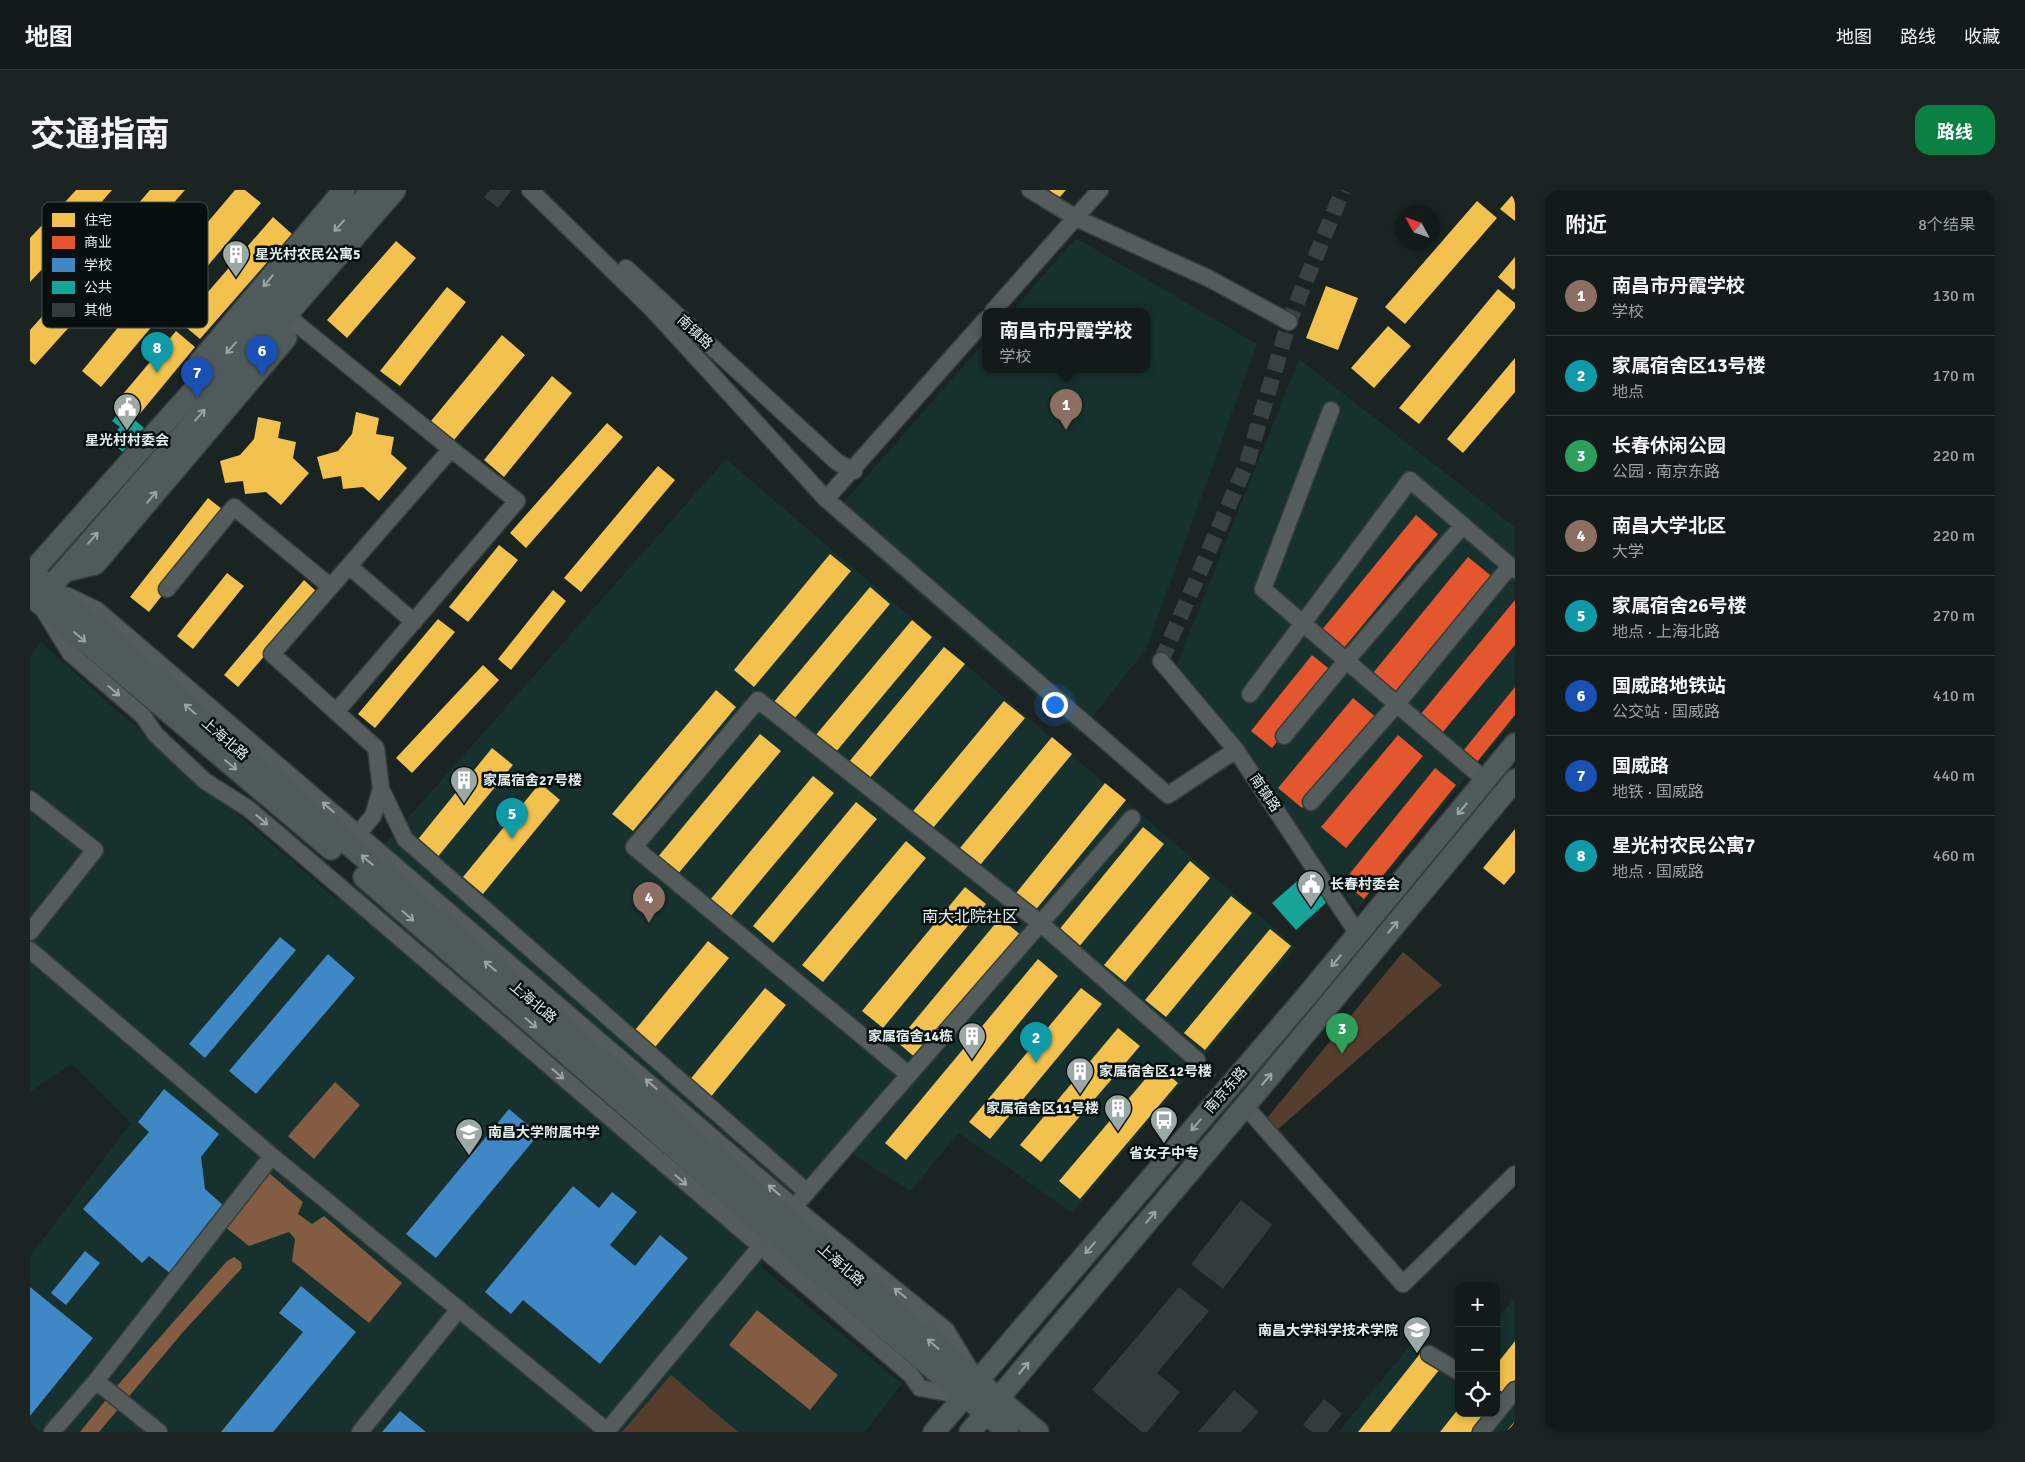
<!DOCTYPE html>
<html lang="zh">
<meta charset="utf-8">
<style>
:root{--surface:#131b1a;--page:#1c2423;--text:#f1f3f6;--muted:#9da1a2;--line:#323939;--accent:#0b8043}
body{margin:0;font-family:Signika,"Noto Sans SC",sans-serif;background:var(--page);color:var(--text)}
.controls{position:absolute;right:15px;bottom:15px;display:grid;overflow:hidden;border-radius:10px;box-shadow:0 2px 8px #0003}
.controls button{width:45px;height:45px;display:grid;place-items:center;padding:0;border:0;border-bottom:1px solid var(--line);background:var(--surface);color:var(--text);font:25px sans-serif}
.compass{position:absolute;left:1365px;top:15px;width:45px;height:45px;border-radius:50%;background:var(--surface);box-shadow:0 2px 8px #0003;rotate:310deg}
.you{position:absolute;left:1024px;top:514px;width:18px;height:18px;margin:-12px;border:4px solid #fff;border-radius:50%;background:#1a73e8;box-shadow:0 0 0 8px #1a73e833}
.badge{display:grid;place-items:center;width:32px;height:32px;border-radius:50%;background:var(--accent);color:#fff;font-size:16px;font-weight:700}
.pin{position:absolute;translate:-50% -41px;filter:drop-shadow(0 1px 2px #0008)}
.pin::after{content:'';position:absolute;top:26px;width:18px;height:15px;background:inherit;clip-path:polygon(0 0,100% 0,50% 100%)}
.popup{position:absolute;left:952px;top:118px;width:168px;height:65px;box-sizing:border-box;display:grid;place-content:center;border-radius:10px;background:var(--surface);filter:drop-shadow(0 1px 4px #0005);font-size:16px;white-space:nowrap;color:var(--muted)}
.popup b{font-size:19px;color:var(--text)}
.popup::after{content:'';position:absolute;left:50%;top:100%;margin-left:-10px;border:10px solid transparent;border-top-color:var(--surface)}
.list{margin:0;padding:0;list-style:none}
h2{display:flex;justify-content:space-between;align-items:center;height:65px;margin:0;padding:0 20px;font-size:21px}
h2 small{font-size:16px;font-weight:400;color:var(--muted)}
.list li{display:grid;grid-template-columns:32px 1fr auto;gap:15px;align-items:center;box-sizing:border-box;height:80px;padding:0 20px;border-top:1px solid var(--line)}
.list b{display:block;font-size:19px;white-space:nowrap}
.list p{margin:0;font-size:16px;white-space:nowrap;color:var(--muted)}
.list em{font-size:16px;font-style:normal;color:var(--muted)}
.icon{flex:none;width:28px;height:28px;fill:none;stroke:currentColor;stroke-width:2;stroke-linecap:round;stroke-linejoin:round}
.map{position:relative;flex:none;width:1485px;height:1242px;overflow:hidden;border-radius:15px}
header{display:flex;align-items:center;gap:30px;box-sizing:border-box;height:70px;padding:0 25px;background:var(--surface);border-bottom:1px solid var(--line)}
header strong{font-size:24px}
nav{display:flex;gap:28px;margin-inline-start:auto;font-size:18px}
.intro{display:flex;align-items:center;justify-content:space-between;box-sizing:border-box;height:120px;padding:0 30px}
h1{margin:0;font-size:35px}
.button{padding:12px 22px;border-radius:15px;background:var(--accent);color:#fff;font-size:18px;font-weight:700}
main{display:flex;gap:30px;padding:0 30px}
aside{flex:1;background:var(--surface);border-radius:15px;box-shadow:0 2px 8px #0003}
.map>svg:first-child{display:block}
</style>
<header>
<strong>地图</strong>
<nav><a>地图</a><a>路线</a><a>收藏</a></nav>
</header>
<div class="intro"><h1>交通指南</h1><a class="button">路线</a></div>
<main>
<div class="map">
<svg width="1485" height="1242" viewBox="0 0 1485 1242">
<rect width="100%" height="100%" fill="#192423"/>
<path fill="#16312e" d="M1046,48L1227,154L1116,459L1049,544L801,327L956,150V179H1116V121H982Z
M1269,169L1485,337V529L1327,720L1147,474Z
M696,269L1266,757L1042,1023L929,943L880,1001L822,964L730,1076L872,1194L835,1242H0V1066L101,933L42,874L0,902V466L11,452L76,511L306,709Z
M1485,1107V1242H1308L1384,1151L1425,1181L1429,1178V1223H1466V1131Z"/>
<path fill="#563e2e" d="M1373,762L1412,795L1246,941L1233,933Z
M641,1185L708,1242H592Z"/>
<path fill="#835c42" d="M305,892L330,915L284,969L258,946Z
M239,983L273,1012L268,1024L282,1034L294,1026L372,1093L339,1133L262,1071L265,1049L259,1042L219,1056L195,1037Z
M204,1067L211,1072L212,1078L153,1142L69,1242H50L87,1196L197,1071Z
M727,1120L808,1185L780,1220L699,1155Z"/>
<path fill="#f2c14e" d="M46,0H82L48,39L27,21Z
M120,0H155L87,77L68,60Z
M205,0H215L231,13L136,125L115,106Z
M1019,0H1036L1029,8Z
M1485,2V31L1470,19Z
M1447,11L1467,28L1375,134L1355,117Z
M243,27L262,44L170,149L151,133Z
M15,32L37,53L0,92V48Z
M366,51L386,68L317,148L297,130Z
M1485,67V98L1483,100L1468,87Z
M58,75L78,94L5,175L0,171V140Z
M1296,96L1328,108L1308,160L1276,148Z
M417,97L436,112L370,196L350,181Z
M1468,99L1485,113V118L1389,234L1369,218Z
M109,112L129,128L71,197L52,181Z
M1358,136L1381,156L1344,198L1321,178Z
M146,141L165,157L108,226L88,210Z
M472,145L495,165L424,250L401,231Z
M1485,168V202L1433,263L1417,249Z
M522,186L542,203L474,287L454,270Z
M326,222L349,228L346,244L364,247L361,264L377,278L349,311L333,297L313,299L311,286L293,289L287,267L308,261L322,244Z
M228,227L251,232L248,248L266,252L263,268L279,283L251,315L236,302L215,304L213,291L195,293L190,271L210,265L224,249Z
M577,233L593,247L496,358L480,343Z
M628,276L645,290L551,402L534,388Z
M178,308L197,323L119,422L100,407Z
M469,355L488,370L438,432L419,417Z
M800,364L821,381L724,497L704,480Z
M197,383L214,396L163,459L147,446Z
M274,390L288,403L208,497L194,485Z
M840,397L860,414L764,529L743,513Z
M523,400L536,411L481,480L468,469Z
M408,429L425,442L345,538L328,524Z
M882,430L902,447L805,563L785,546Z
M914,457L935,474L838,590L818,573Z
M453,475L469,490L382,583L366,568Z
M686,500L706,517L603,641L582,624Z
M974,511L995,528L898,644L878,627Z
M730,544L751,561L647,685L627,668Z
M1022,547L1042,564L946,680L925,664Z
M462,558L483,575L406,669L385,653Z
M783,586L804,603L700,727L680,710Z
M510,593L530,610L453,704L433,687Z
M1075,593L1096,610L1003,723L983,707Z
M826,612L847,629L743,753L723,736Z
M1113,637L1134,654L1048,758L1028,741Z
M1485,639V682L1474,695L1453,678Z
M876,651L896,668L793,792L772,775Z
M1160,671L1180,688L1095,792L1074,775Z
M935,697L956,714L853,838L832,821Z
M1201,706L1222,723L1136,827L1115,810Z
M970,728L991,745L887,869L867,852Z
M1240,739L1261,756L1175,860L1154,843Z
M678,751L699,768L621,862L601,845Z
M1008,769L1028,786L876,970L855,953Z
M735,798L756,815L679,909L658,892Z
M1051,798L1072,814L960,949L939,932Z
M1088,838L1110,856L1011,972L990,955Z
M1127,875L1148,893L1050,1009L1029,991Z
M1485,1151V1198L1478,1207L1466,1197V1175Z
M1393,1160L1413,1175L1360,1242H1328Z
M1429,1218V1223H1456L1441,1242H1410Z
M1485,1231V1242H1476Z"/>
<path fill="#e4572e" d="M1386,325L1408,344L1313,459L1291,441Z
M1438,367L1465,389L1371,505L1343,483Z
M1485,410V455L1412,543L1390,525Z
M1282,465L1303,482L1242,558L1221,541Z
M1485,497V525L1446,573L1433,561Z
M1323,508L1347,528L1272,618L1248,598Z
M1368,545L1393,566L1316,658L1291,637Z
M1405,578L1426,595L1334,709L1313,692Z"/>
<path fill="#3f88c5" d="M250,747L266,760L175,868L159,854Z
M298,764L325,788L226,904L199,881Z
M134,899L189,944L171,967L175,999L195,1017L141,1084L119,1066L112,1073L53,1019L119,942L108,932Z
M479,919L509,944L406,1068L376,1044Z
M543,996L569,1018L582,1002L607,1022L580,1055L605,1076L630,1045L658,1068L570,1174L493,1110L481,1124L455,1102Z
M55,1061L70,1073L36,1115L21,1103Z
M271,1096L326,1142L243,1242H191L273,1142L249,1123Z
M0,1097L63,1148L0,1226Z
M370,1221L396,1242H352Z"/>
<path fill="#17a398" d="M92,219L114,238L93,262L78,250L90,237L82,231Z
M1274,685L1298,711L1266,740L1242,713Z"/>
<path fill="#333c3b" d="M460,0H482L468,18L454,7Z
M1211,1010L1242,1035L1193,1099L1161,1074Z
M1149,1097L1179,1121L1127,1183L1150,1202L1117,1242H1112L1062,1200Z
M1204,1200L1229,1222L1211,1242H1168Z
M1294,1209L1312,1224L1297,1242H1282L1273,1235Z"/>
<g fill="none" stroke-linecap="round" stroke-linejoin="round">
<path stroke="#374241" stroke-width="16" stroke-dasharray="16 8" stroke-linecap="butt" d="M1131,471L1217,273L1259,132L1313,0"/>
<g stroke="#353e3d" stroke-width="19">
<path id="minor" d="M500,0L622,119L796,309L1138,605L1206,560
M1000,0L1048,29L1178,88L1259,132
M596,78L807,272L824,281
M963,121L1070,0
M256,125L421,259L242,464L346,558L351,599L375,649L777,1002
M1301,220L1233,399L1455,590
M796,309L956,129
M319,376L384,432
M137,399L204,317L301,397
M38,406L67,420L764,1017L916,1140L939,1178
M15,422L40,463L113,526L126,545L175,591L219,619L881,1185L890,1198L934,1206
M1131,471L1206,560L1328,744
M1220,504L1380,290L1485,380
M306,522L487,311L421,259
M1254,546L1316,471L1433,335
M0,609L65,660L0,742
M1281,612L1366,515L1480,376
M322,651L343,626L351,599
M0,760L242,966
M878,884L604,657L728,510L1010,733L1167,870
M1215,916L1373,1094L1485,984
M770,1010L1102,628
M1399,1164L1429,1182
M66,1191L129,1242
M22,1242L66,1191L242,966L577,1241
M330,1242L429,1119
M576,1242L736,1050
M1451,1242L1485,1200"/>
</g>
<g stroke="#353e3d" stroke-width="24">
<path id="major" d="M170,172L314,0
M0,380L319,655L1008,1242
M35,381L65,374L256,148
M0,384L342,0
M0,405L301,659
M11,408L365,0
M334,687L742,1043L978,1242
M904,1242L1275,808L1485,554
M940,1242L1215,916L1485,590"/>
</g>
<path stroke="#545b5a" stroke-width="2.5" stroke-dasharray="1 4" stroke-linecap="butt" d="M1177,878L1186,886"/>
<use href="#minor" stroke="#545d5c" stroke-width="16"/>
<use href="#major" stroke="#4f5b5a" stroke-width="21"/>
</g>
<defs><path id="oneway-shaft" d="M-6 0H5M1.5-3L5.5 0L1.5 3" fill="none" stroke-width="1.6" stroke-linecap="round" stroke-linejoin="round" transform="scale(1.25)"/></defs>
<g stroke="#99a5a4">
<use href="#oneway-shaft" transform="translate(309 36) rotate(132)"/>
<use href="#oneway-shaft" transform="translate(238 91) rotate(130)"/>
<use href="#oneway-shaft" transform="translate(201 158) rotate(132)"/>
<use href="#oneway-shaft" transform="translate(170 225) rotate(-49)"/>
<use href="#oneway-shaft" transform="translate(122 307) rotate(-50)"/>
<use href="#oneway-shaft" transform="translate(63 348) rotate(-49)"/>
<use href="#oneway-shaft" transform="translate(50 447) rotate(40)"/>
<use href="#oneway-shaft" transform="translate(160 519) rotate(-139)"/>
<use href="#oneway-shaft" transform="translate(201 575) rotate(40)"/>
<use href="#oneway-shaft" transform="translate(1432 619) rotate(130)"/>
<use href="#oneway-shaft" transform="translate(337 670) rotate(-140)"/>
<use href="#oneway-shaft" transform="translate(378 726) rotate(41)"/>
<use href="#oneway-shaft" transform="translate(1363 737) rotate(-50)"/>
<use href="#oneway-shaft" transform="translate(1306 771) rotate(130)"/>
<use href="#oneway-shaft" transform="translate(460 776) rotate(-140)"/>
<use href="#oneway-shaft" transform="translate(501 833) rotate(41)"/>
<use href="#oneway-shaft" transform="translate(1237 889) rotate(-50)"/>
<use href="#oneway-shaft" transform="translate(1166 935) rotate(131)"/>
<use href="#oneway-shaft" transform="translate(1121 1027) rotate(-50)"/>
<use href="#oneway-shaft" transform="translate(1060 1058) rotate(131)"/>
<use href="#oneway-shaft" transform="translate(903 1154) rotate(-139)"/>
<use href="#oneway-shaft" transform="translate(994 1178) rotate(-50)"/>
</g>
<g stroke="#9ca6a4">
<use href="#oneway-shaft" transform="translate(84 501) rotate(41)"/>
<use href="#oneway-shaft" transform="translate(298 617) rotate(-139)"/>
<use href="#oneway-shaft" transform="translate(232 630) rotate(41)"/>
<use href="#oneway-shaft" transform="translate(528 884) rotate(41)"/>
<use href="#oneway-shaft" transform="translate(621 894) rotate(-139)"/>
<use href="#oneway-shaft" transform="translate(651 990) rotate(41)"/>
<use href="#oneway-shaft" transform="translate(744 1000) rotate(-139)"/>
<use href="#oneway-shaft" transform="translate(870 1103) rotate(-141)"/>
</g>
<defs>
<g id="building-pin" transform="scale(1.4375)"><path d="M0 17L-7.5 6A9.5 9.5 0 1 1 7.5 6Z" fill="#9ca8a6" stroke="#070f0f"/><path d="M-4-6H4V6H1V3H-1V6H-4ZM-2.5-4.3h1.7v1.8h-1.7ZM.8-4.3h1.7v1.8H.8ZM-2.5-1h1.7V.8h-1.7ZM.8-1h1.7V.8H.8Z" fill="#fff"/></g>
<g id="civic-pin" transform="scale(1.4375)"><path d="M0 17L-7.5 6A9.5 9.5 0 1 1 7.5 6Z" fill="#9ca8a6" stroke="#070f0f"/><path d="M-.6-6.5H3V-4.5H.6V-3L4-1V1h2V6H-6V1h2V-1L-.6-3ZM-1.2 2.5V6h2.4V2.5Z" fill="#fff"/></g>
<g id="bus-pin" transform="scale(1.4375)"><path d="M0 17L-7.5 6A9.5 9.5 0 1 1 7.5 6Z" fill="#9ca8a6" stroke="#070f0f"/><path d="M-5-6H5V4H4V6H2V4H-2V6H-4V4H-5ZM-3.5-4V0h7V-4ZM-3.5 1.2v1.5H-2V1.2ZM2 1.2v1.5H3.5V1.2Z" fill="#fff"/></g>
<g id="school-pin" transform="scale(1.4375)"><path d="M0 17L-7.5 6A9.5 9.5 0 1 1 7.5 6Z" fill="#9ca8a6" stroke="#070f0f"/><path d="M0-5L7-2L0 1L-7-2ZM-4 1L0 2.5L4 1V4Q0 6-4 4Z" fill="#fff"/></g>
<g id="university-pin" transform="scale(1.4375)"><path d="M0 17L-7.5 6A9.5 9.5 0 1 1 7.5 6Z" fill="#9ca8a6" stroke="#070f0f"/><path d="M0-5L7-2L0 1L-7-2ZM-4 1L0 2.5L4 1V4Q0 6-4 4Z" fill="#fff"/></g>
</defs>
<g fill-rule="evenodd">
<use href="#building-pin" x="206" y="64"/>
<use href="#civic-pin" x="97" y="217"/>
<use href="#building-pin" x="434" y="590"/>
<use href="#civic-pin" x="1281" y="694"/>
<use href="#building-pin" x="942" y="846"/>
<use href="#building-pin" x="1050" y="881"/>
<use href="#building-pin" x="1088" y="918"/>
<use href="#bus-pin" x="1134" y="930"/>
<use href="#school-pin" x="439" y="942"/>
<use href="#university-pin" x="1387" y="1140"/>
</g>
<g text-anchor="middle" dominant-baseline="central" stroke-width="5" stroke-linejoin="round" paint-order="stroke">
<g font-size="14" font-weight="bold" fill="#e3efed" stroke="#070f0f" text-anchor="start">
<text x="225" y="64">星光村农民公寓5</text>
<text x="97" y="250" text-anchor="middle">星光村村委会</text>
<text x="453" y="590">家属宿舍27号楼</text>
<text x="1300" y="694">长春村委会</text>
<text x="923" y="846" text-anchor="end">家属宿舍14栋</text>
<text x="1069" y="881">家属宿舍区12号楼</text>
<text x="1069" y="918" text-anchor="end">家属宿舍区11号楼</text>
<text x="458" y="942">南昌大学附属中学</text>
<text x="1134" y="963" text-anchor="middle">省女子中专</text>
<text x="1368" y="1140" text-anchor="end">南昌大学科学技术学院</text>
</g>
<g font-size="14" fill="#e3efed" stroke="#070f0f">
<text transform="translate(665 142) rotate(43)">南镇路</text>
<text transform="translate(195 549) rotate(41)">上海北路</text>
<text transform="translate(1235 603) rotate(56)">南镇路</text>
<text transform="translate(503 812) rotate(40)">上海北路</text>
<text transform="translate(1196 900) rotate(-49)">南京东路</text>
<text transform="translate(811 1075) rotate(41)">上海北路</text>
</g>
<g font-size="16" fill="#e3efed" stroke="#070f0f">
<text x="940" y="727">南大北院社区</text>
</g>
</g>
<rect x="12" y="12" width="166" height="126" rx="8" fill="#070f0f" stroke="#495252" stroke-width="1"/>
<rect x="22" y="23" width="23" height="14" fill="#f2c14e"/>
<rect x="22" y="46" width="23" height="13" fill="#e4572e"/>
<rect x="22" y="68" width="23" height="14" fill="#3f88c5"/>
<rect x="22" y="91" width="23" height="13" fill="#17a398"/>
<rect x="22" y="113" width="23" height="14" fill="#333c3b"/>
<g font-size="14" fill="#e3efed">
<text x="54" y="35">住宅</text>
<text x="54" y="57">商业</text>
<text x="54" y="80">学校</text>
<text x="54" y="102">公共</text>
<text x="54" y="125">其他</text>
</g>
</svg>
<div class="controls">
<button>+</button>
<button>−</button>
<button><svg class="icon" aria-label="locate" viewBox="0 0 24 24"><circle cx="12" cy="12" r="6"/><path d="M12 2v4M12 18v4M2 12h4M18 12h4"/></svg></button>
</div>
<svg class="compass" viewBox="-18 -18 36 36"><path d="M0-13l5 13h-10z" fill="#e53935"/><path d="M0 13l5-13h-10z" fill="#9da1a2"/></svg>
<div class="you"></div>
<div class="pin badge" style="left:1036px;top:240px;background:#8d6e63">1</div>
<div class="popup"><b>南昌市丹霞学校</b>学校</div>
<div class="pin badge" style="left:1006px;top:873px;background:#0f9aa8">2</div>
<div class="pin badge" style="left:1312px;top:864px;background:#2e9e5b">3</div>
<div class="pin badge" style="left:619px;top:733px;background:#8d6e63">4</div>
<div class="pin badge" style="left:482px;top:649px;background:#0f9aa8">5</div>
<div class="pin badge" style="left:232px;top:186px;background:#1a4fb4">6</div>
<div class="pin badge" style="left:167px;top:208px;background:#1a4fb4">7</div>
<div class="pin badge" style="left:127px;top:183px;background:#0f9aa8">8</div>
</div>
<aside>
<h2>附近<small>8个结果</small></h2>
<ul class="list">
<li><span class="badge" style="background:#8d6e63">1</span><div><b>南昌市丹霞学校</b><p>学校</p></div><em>130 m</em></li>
<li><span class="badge" style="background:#0f9aa8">2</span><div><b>家属宿舍区13号楼</b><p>地点</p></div><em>170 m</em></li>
<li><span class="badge" style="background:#2e9e5b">3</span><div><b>长春休闲公园</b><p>公园 · 南京东路</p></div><em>220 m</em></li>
<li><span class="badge" style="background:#8d6e63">4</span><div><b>南昌大学北区</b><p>大学</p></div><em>220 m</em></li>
<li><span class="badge" style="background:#0f9aa8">5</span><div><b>家属宿舍26号楼</b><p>地点 · 上海北路</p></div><em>270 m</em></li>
<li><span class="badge" style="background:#1a4fb4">6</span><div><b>国威路地铁站</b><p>公交站 · 国威路</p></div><em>410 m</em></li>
<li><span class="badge" style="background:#1a4fb4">7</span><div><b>国威路</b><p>地铁 · 国威路</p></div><em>440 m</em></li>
<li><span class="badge" style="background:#0f9aa8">8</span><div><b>星光村农民公寓7</b><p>地点 · 国威路</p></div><em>460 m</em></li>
</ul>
</aside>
</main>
